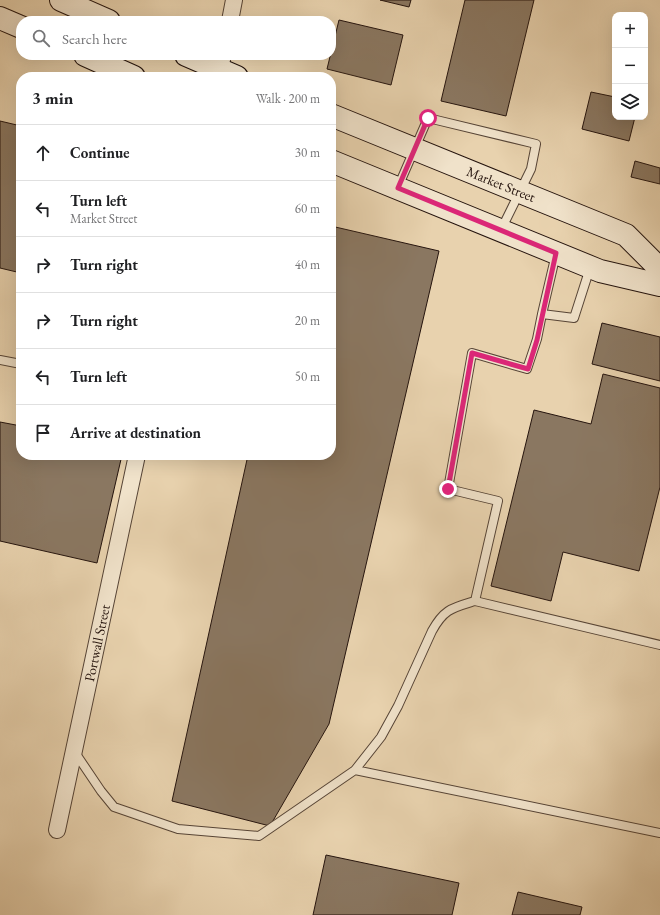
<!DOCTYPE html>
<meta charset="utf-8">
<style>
:root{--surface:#fff;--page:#f6f6f6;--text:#202124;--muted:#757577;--line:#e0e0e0}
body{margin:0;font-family:"EB Garamond",serif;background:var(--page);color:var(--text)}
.controls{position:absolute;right:12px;top:12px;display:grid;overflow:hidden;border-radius:8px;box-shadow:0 4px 16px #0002}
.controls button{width:36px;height:36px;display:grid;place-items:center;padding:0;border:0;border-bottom:1px solid var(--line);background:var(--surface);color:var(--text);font:20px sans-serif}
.stop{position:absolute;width:12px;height:12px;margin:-9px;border:3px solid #db2777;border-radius:50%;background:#fff}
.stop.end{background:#db2777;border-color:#fff;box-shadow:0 1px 4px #0008}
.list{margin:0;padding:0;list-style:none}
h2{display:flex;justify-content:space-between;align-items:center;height:52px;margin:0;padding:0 16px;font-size:17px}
h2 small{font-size:13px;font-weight:400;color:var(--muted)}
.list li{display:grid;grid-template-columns:26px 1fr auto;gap:12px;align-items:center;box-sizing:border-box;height:56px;padding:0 16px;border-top:1px solid var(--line)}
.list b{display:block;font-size:15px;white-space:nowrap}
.list p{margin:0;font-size:13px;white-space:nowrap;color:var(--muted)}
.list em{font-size:13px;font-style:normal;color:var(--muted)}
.icon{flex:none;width:22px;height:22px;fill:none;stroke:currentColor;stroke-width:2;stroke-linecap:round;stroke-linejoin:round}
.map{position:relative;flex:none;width:660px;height:915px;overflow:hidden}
.search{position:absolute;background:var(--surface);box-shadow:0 4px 16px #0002;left:16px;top:16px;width:320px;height:44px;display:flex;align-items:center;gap:10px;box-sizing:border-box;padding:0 14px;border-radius:16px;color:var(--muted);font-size:15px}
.panel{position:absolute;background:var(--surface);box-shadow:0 4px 16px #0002;left:16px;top:72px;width:320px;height:388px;border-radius:16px}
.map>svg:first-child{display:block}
</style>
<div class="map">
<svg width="660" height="915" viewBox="0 0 660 915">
<rect width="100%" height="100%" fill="#e8d2ae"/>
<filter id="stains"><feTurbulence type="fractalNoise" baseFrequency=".005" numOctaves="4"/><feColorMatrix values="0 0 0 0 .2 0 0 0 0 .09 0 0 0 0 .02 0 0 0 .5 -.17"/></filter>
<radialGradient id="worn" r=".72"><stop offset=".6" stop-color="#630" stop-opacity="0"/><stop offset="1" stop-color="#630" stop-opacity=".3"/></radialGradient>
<path fill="#8a7761" stroke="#25140e" d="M380,0H411L409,7Z
M465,0H534L506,116L441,101Z
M339,20L403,35L391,85L327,69Z
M591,92L615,97V117H635L629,141L582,129Z
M0,121L21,126V273L0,268Z
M635,161L660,168V184L631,177Z
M331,226L439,251L329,724L270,826L172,801L248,455H331Z
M602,323L660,337V381L592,364Z
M603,374L660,388V487L639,571L563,552L551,601L491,586L534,410L591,424Z
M0,422L21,426V455H122L97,563L0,541Z
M326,855L459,883L452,915H313Z
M518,892L582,907L580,915H512Z"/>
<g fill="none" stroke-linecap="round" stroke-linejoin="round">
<g stroke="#564436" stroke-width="10">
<path id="lane" d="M398,187L428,118L536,144L531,169L501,230
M556,254L542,314L574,318L590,268
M542,314L537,339L527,369L472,353L448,489L498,501L475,601L660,645
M0,360L21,364
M74,751L101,791L114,807L178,829L259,836L355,770L660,833
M355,770L381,737L398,706L432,631C444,609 452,608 475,601"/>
</g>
<g stroke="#564436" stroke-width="18">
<path id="street" d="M230,21L234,0
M218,77L223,55
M57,830L137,455"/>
</g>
<g stroke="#25140e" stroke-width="24">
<path id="secondary" d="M61,0L109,21
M0,18L21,27
M85,55L134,77
M186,55L237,77
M331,115L626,235L660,269
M331,161L600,271L660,285"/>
</g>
<use href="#lane" stroke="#f0e2ca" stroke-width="8"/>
<use href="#street" stroke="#f0e2ca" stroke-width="16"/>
<use href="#secondary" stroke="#f0e2ca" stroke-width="22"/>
</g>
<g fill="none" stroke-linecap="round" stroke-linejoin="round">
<path stroke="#db2777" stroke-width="5" d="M428,118L398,188L556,253L537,340L528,369L472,353L448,489"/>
</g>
<g text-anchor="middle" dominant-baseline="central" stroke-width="3" stroke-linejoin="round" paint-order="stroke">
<g font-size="14" fill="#25140e" stroke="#f0e2ca">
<text transform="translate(501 184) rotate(22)">Market Street</text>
<text transform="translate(97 643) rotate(-78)">Portwall Street</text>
</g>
</g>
<rect width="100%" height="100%" filter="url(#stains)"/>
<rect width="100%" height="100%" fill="url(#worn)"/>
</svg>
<div class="controls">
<button>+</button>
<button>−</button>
<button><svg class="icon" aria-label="layers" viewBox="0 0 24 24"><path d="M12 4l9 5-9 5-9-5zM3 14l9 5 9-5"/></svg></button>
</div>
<div class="stop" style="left:428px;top:118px"></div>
<div class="stop end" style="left:448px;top:489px"></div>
<div class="search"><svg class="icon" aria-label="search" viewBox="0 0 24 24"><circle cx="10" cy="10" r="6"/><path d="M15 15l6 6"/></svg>Search here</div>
<section class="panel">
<h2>3 min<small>Walk · 200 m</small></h2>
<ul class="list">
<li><svg class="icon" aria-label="ahead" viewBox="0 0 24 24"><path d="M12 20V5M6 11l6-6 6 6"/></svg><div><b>Continue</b></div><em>30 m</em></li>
<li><svg class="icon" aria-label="left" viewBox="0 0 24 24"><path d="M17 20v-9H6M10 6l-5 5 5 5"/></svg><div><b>Turn left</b><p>Market Street</p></div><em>60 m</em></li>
<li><svg class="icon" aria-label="right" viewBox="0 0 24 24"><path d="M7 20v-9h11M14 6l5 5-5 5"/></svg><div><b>Turn right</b></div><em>40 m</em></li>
<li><svg class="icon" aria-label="right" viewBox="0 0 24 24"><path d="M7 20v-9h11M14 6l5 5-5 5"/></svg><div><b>Turn right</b></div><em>20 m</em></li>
<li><svg class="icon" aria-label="left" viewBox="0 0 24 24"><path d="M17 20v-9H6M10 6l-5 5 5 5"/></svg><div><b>Turn left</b></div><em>50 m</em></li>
<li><svg class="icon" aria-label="arrive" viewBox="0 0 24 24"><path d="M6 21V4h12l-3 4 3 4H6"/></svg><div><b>Arrive at destination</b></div></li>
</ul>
</section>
</div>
